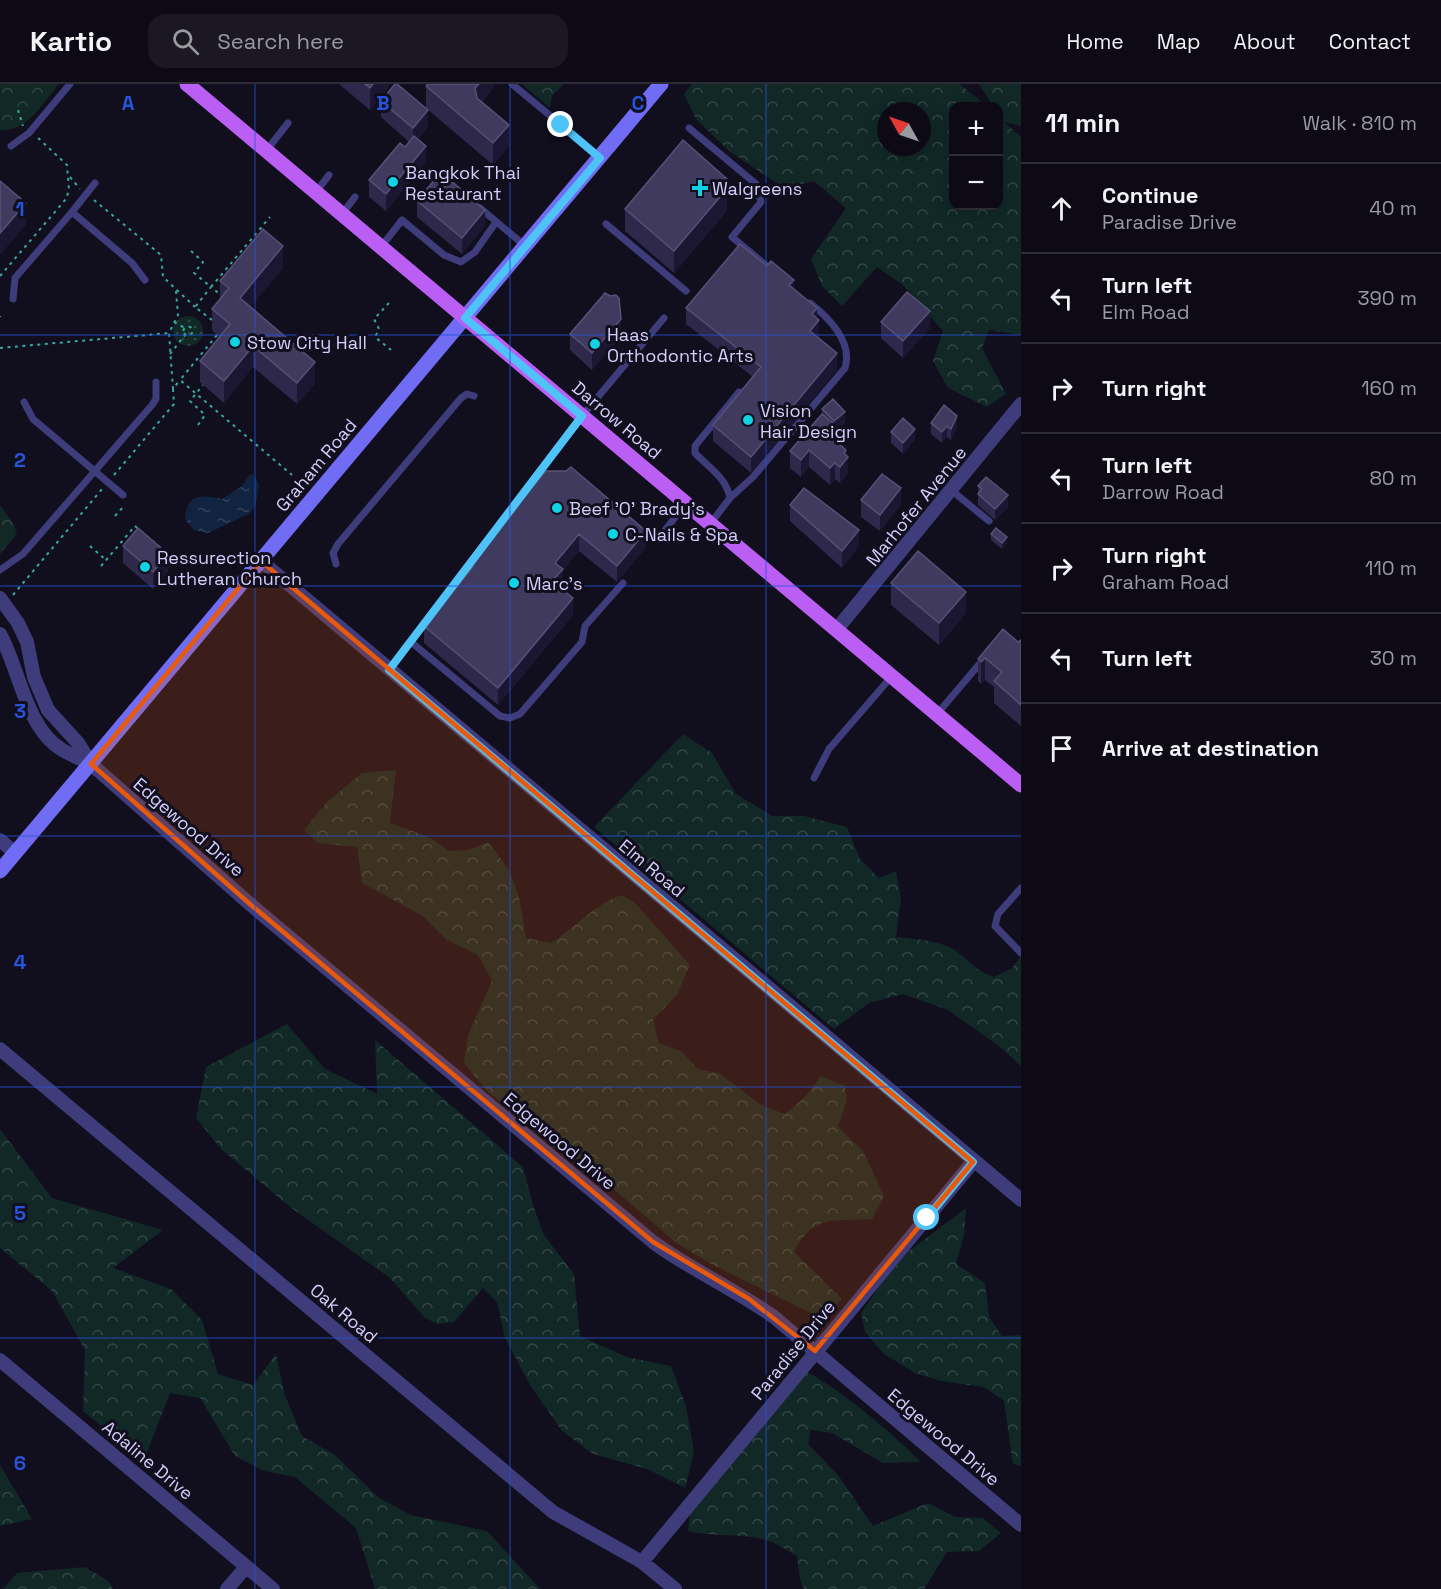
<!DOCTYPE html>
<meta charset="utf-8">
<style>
:root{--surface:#0d0a16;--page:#1b1823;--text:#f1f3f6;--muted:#9a9aa1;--line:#2d2b35}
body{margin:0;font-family:"Space Grotesk",sans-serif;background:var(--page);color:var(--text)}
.controls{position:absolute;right:18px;top:18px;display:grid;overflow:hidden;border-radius:12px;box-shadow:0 3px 15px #0003}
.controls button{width:54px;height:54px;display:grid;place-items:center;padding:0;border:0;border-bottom:2px solid var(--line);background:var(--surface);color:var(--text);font:30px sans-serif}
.compass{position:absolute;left:877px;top:18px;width:54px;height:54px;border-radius:50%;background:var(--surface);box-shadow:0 3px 15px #0003;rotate:310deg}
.stop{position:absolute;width:18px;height:18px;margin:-14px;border:4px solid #4fc3f7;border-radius:50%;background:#fff}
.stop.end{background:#4fc3f7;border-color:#fff;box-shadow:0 2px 6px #0008}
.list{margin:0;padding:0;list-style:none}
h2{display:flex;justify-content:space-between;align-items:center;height:78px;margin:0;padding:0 24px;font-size:26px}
h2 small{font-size:20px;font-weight:400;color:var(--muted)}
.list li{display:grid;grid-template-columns:39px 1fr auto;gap:18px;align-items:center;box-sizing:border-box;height:90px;padding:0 24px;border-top:2px solid var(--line)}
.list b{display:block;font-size:22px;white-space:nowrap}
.list p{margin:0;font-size:20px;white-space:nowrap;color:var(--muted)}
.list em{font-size:20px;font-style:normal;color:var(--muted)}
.icon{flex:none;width:33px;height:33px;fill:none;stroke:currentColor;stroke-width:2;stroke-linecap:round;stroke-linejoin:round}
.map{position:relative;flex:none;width:1021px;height:1505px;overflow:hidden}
header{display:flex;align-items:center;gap:36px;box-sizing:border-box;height:84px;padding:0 30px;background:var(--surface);border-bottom:2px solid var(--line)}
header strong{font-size:28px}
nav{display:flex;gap:33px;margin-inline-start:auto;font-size:21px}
.search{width:420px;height:54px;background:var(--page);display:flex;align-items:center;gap:15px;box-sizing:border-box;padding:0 21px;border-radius:18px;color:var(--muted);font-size:22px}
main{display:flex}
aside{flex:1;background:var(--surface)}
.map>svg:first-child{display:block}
</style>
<header>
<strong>Kartio</strong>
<div class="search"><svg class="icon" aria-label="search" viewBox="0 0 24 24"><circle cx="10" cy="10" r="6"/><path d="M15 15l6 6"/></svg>Search here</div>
<nav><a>Home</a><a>Map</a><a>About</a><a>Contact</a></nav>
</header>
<main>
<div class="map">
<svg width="1021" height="1505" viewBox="0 0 1021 1505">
<defs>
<pattern id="forest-crowns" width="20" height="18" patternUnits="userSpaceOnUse" patternTransform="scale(1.5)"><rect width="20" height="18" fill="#112827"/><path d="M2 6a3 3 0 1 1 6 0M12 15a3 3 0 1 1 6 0" fill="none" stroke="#334647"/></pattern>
<pattern id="garden-dots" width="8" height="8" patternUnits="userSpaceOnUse" patternTransform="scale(1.5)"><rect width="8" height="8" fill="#112827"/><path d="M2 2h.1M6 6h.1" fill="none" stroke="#334647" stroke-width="1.8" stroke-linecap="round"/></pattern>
<pattern id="water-ripples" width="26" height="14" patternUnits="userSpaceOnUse" patternTransform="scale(1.5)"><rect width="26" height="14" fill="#102340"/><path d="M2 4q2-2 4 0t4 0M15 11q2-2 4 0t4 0" fill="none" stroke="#32425c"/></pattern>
</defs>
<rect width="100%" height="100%" fill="#110e1e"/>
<path fill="url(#forest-crowns)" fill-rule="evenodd" d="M0,0H59C44,18 26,49 0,46Z
M522,0H564L552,12L550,24Z
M692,0H960L986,22H954V122H998L999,34L1001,35L998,22H993L979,0H1021V42L1004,38L1021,53V251L989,246L982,264L1006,310L987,323L948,304L933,277L943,247L903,201L877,183L842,222L822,202L811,175L846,124L814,97L784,104L729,67L696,35L684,10ZM886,27H922V63H886Z
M0,421L14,441L17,450L0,470Z
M683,650L712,669L736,710L772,732H804L847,743L860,775L879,794L896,787L901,815L896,853C915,855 940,856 956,867C969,877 978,888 994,893L1011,885L1021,872V982L1000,963L948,926L903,910L869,919L834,945L594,743Z
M396,686L390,739L431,754L449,767L469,766L488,758L510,787L520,817L526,854L551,859C574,844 598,818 622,811L637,821L690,881L677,911L653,936L659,959L682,968L698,985L719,989L761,1021L785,1030L805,1013L821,992L845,1002L847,1016L838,1043L863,1067L884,1112L872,1135C832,1138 815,1129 794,1168L842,1215L825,1236L711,1180L675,1158L588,1083L489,1009L464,979L468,951L492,897L478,871L447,856L423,832L362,799L357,763L318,759L304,746L327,718L362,689Z
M287,940L325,985L377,1010L375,956L523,1083L534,1124L544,1151L574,1190L580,1252L627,1273L671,1282L686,1322L694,1368L685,1404L647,1385L593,1370L562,1347L530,1301L505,1254L497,1218L483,1204L454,1238L438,1240L425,1234L390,1194L290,1123L221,1065L196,1034L206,983Z
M0,1045L52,1114L163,1146L113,1184L171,1205L202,1236L218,1290L253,1301L276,1270L285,1312L302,1352L335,1371L379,1414L411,1431L487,1447L540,1505H375L356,1444L295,1393L264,1387L235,1372L200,1314L170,1309L144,1376L83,1327L85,1266L52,1207L0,1164Z
M966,1124L964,1151L956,1180L985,1199L989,1233L1002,1252L1021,1251V1382L1013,1380L1004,1317L984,1303L941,1297L915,1289L884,1270L865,1248L861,1229L883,1197L909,1167Z
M807,1288C843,1307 892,1349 921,1378L883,1379L832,1349L811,1346L808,1360L838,1391L873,1442L928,1419L955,1433L983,1434L1001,1449L979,1467L947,1468L924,1505H804L800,1495L797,1472C789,1468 781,1462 772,1458C746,1448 715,1454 688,1447L690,1428Z
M0,1381L32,1435L0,1442Z
M85,1483L108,1497L113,1505H3L17,1489Z"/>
<path fill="url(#garden-dots)" d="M173 247a15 15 0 1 1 30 0a15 15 0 1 1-30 0Z"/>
<path fill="url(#water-ripples)" d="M250,390L254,391L259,401L255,423L249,430L208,449L194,446L185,435C187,408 202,411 222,415L242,402Z"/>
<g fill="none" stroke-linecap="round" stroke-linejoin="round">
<path stroke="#36a8a0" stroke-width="2" stroke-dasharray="3 4.5" stroke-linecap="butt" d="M18,26L23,42
M70,93L80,105
M94,116L161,171L163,193L195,223
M191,167L203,178L194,189L211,203L270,133
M0,192L66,115L69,106L67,81L37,53
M176,207L178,231L169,249L173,305L179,297
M389,219L374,235L379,245L375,253L391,266
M0,232V233
M212,236L195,223L211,203L222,212
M174,238L185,244
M183.5 247a4.5 4.5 0 1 1 9 0a4.5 4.5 0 1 1-9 0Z
M217,251L180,296L292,391
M0,264L169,249
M170,270L185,251
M198,341L205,331L190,317L203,301
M114,391L174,320L173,305
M115,432L125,421
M90,462L106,476
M101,482L135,442L164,467
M13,511L102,405"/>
<path stroke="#3e3c7a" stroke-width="7" d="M512,0L600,73
M689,44L756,100L761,118L732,153L774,188
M11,62L29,49L70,0
M266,67L288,39
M95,99L72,128L132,179L145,196
M316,108L329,91
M480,124L524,161
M342,130L355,113
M606,140L686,207
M381,163L402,136L444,171L461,178L475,168L496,138
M13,215L15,194L72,128
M24,318L33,335L123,411
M951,406L989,437
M730,414L753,393L845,284C853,258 829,234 810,219
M710,440L730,414C726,393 709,384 695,369V362L739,308
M663,449L686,419
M481,465L582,332L664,234
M336,480L333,469L338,460L461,314L467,310L474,312
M0,486L23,470L152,321L156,315V298
M411,558L500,632L510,634L520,630L582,558L585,542L623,499
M389,586L473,476
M937,630L982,577
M814,694L829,665L892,592
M1021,804L998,830L995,842L1021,869"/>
<path stroke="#3e3c7a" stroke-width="14" d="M261,477L1021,1116
M0,514L18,539L27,558L34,593L48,626L78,659L91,680L251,821L653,1158C691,1186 735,1205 774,1233L1021,1441
M837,545L1021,320
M0,550C19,584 26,644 61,665C70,671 81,675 91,680
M0,756L15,769
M0,965L553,1428L642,1478L675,1505
M0,1276L273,1505
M642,1478L973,1078
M227,1505L246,1483"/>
<path stroke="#706df4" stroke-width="15" d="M0,787L661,0"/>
<path stroke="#bb5ef3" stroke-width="15" d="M187,0L1021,701"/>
</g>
<path fill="#2e284b" d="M339,0H389V3L370,26Z
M494,0V3L482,18L509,62L493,81L426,24V2Z
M381,17L428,43L418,55L426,78L386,127L369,113V96L405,63L409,58L381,33Z
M417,117L485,142L462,170L417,133Z
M727,117L726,128L674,189L625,147V125Z
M283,184L250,223L315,300L297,320L253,283L224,319L200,298V277L219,253L212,246V225L220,214V197Z
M794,205L817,234L819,252L818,254L837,286L751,389L713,357V341L753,293L686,240V224Z
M881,238L930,244L903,274L881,254Z
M570,250L621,252L592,286L570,266Z
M822,325L845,339L834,348H833V354L846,371L848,389L840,399L835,395L830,401L809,383L801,393L790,384V367L822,330Z
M931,339L957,343L951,356L947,353L942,359L931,350Z
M891,348L915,356L903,370L891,359Z
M546,387L646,463L617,498L579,467L563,486V501L560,504L573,531L498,621L424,559V542L468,488V479Z
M978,402L1008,423L995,436L978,421Z
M861,416L901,421L880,447L861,433Z
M790,421L859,462L842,484L790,437Z
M991,450L1007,459L1002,465L991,456Z
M123,462L168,487L153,505L123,479Z
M891,499L966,529L939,561L891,521Z
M1021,556V642L994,619V603L985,596L981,600L978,597V575L1018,558Z"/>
<path fill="#1b1631" d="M373,0H389V3L370,26V4Z
M479,0H494V3L475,25V4Z
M428,26V43L413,61V44Z
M509,41V62L493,81V59Z
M426,62V78L386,127V110Z
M727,95V117L726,128L674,189V167Z
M26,119V141L0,171V149Z
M485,126V142L462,170V154Z
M283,162V184L240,236V214Z
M794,196V212L789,201Z
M817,224V239L819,236V252L810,263V247L812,230Z
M930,227V244L903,274V257Z
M621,235V252L592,286V269Z
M253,262V283L224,319V297Z
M837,269V286L751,389V373Z
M315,278V300L297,320V299Z
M845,328V339L834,348V337Z
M957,332V343L951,356V345Z
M833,339V355L826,348Z
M947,342V353L942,359V348Z
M915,345V356L903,370V359Z
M809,366V383L801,393V376Z
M846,366V375L848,373V389L840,399V383L844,369Z
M835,379V395L830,401V384Z
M901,404V421L880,447V431Z
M1008,411V423L995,436V425Z
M859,446V462L842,484V467Z
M646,447V463L617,498V482Z
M579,450V467L563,486V501L552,513V497L555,479Z
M1007,453V459L1002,465V459Z
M168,470V487L153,505V488Z
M966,508V529L939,561V539Z
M573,514V531L498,621V604Z
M985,574V596L981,600V578Z"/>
<path fill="#403a5e" stroke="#575177" stroke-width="1.5" d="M365,0H373L370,4Z
M395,0H397L428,26L413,44L381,17Z
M428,0H479L475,4L477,14L509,41L493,59L426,2Z
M414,52L426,62L386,110L369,96L400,59L405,63Z
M683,56L727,95L726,106L674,167L625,125Z
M441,88L485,126L462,154L417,117Z
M0,97L26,119L0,149Z
M263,145L283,162L240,214L315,278L297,299L253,262L224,297L200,277L230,240L212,225L229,204L220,197Z
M740,160L767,182L771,177L794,196L789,201L817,224L812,230L819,236L810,247L837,269L751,373L713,341L761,283L686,224Z
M907,208L930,227L903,257L881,238Z
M605,209L610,212L616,211L619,214L621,235L592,269L570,250Z
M833,315L845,328L834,337L822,325Z
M944,321L957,332L951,345L947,342L942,348L931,339Z
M822,330L833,339L826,348L846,366L844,369L848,373L840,383L835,379L830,384L809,366L801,376L790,367Z
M903,334L915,345L903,359L891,348Z
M571,383L646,447L617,482L579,450L555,479L563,485L552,497L573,514L498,604L424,542L473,483L468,479L546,387H566Z
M882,390L901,404L880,431L861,416Z
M986,393L1008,411L995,425L978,410L982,405L978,402Z
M804,404L859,446L842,467L790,421Z
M138,444L168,470L153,488L123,462Z
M996,444L1007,453L1002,459L991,450Z
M918,467L966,508L939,539L891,499Z
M1003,545L1018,558L1021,556V621L994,597L1002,588L985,574L981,578L978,575Z"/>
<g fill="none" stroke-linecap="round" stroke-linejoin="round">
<path stroke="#4fc3f7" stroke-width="8" d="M561,41L600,74L465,234L582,332L389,586L973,1078L927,1134"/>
</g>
<path fill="#e8590c" fill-opacity="0.2" stroke="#e8590c" stroke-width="4.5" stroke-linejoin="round" d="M261,477L973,1078L815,1267L749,1215L653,1158L251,821L91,680Z"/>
<path fill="none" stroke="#2654da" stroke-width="1.5" stroke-opacity="0.55" d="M255,0V1505M510,0V1505M766,0V1505M0,251H1021M0,502H1021M0,752H1021M0,1003H1021M0,1254H1021"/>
<g fill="#11d1e5" stroke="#110e1e" stroke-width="2">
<circle cx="393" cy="98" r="6"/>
<path d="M697 95h6v6h6v6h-6v6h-6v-6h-6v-6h6z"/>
<circle cx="235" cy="258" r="6"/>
<circle cx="595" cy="260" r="6"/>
<circle cx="748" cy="336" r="6"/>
<circle cx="557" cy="424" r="6"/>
<circle cx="613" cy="450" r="6"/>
<circle cx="145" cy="483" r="6"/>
<circle cx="514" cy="499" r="6"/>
</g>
<g text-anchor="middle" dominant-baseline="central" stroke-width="6" stroke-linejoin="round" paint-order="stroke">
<g font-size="18" fill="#d4cffb" stroke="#110e1e" text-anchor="start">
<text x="405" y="88">Bangkok Thai<tspan x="405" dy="21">Restaurant</tspan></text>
<text x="712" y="104">Walgreens</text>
<text x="607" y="250">Haas<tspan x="607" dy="21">Orthodontic Arts</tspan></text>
<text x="247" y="258">Stow City Hall</text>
<text x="760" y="326">Vision<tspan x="760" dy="21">Hair Design</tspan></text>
<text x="569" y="424">Beef 'O' Brady's</text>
<text x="625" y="450">C-Nails &amp; Spa</text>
<text x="157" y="473">Ressurection<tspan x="157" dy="21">Lutheran Church</tspan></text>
<text x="526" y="499">Marc's</text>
</g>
<g font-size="18" fill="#d4cffb" stroke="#110e1e">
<text transform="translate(617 336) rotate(40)">Darrow Road</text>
<text transform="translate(316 381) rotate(-50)">Graham Road</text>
<text transform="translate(916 422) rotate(-51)">Marhofer Avenue</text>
<text transform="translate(189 743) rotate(41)">Edgewood Drive</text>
<text transform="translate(652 784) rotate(40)">Elm Road</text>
<text transform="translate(560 1057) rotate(40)">Edgewood Drive</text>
<text transform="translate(344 1229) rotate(40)">Oak Road</text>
<text transform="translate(793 1266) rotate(-51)">Paradise Drive</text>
<text transform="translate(944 1353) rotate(40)">Edgewood Drive</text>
<text transform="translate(148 1376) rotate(40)">Adaline Drive</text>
</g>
</g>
<g font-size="20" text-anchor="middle" font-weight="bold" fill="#2654da" stroke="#110e1e" stroke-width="6" stroke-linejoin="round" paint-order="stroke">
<text x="128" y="26">A</text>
<text x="383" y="26">B</text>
<text x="638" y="26">C</text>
<text x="20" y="132">1</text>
<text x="20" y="383">2</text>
<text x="20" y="634">3</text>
<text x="20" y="885">4</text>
<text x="20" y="1136">5</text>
<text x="20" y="1386">6</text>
</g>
</svg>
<div class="controls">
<button>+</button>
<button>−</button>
</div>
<svg class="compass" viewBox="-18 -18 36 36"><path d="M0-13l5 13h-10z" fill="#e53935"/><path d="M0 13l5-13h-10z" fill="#9a9aa1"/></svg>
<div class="stop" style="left:927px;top:1134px"></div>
<div class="stop end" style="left:561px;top:41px"></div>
</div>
<aside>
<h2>11 min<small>Walk · 810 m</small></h2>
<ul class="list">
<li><svg class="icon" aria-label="ahead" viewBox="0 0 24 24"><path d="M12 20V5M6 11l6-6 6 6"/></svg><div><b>Continue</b><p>Paradise Drive</p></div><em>40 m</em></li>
<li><svg class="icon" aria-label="left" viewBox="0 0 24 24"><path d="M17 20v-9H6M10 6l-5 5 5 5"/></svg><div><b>Turn left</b><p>Elm Road</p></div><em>390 m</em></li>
<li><svg class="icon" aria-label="right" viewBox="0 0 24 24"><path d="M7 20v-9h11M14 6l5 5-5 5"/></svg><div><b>Turn right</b></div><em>160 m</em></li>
<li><svg class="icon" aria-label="left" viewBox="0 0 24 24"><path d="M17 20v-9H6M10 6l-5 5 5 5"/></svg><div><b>Turn left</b><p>Darrow Road</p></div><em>80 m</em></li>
<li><svg class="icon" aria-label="right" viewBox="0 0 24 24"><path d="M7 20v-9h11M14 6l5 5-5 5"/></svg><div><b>Turn right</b><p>Graham Road</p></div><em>110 m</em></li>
<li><svg class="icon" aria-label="left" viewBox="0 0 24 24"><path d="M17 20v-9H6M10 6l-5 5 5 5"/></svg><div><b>Turn left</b></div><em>30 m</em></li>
<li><svg class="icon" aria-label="arrive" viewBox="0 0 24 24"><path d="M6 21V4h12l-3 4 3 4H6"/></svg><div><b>Arrive at destination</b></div></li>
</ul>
</aside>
</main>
